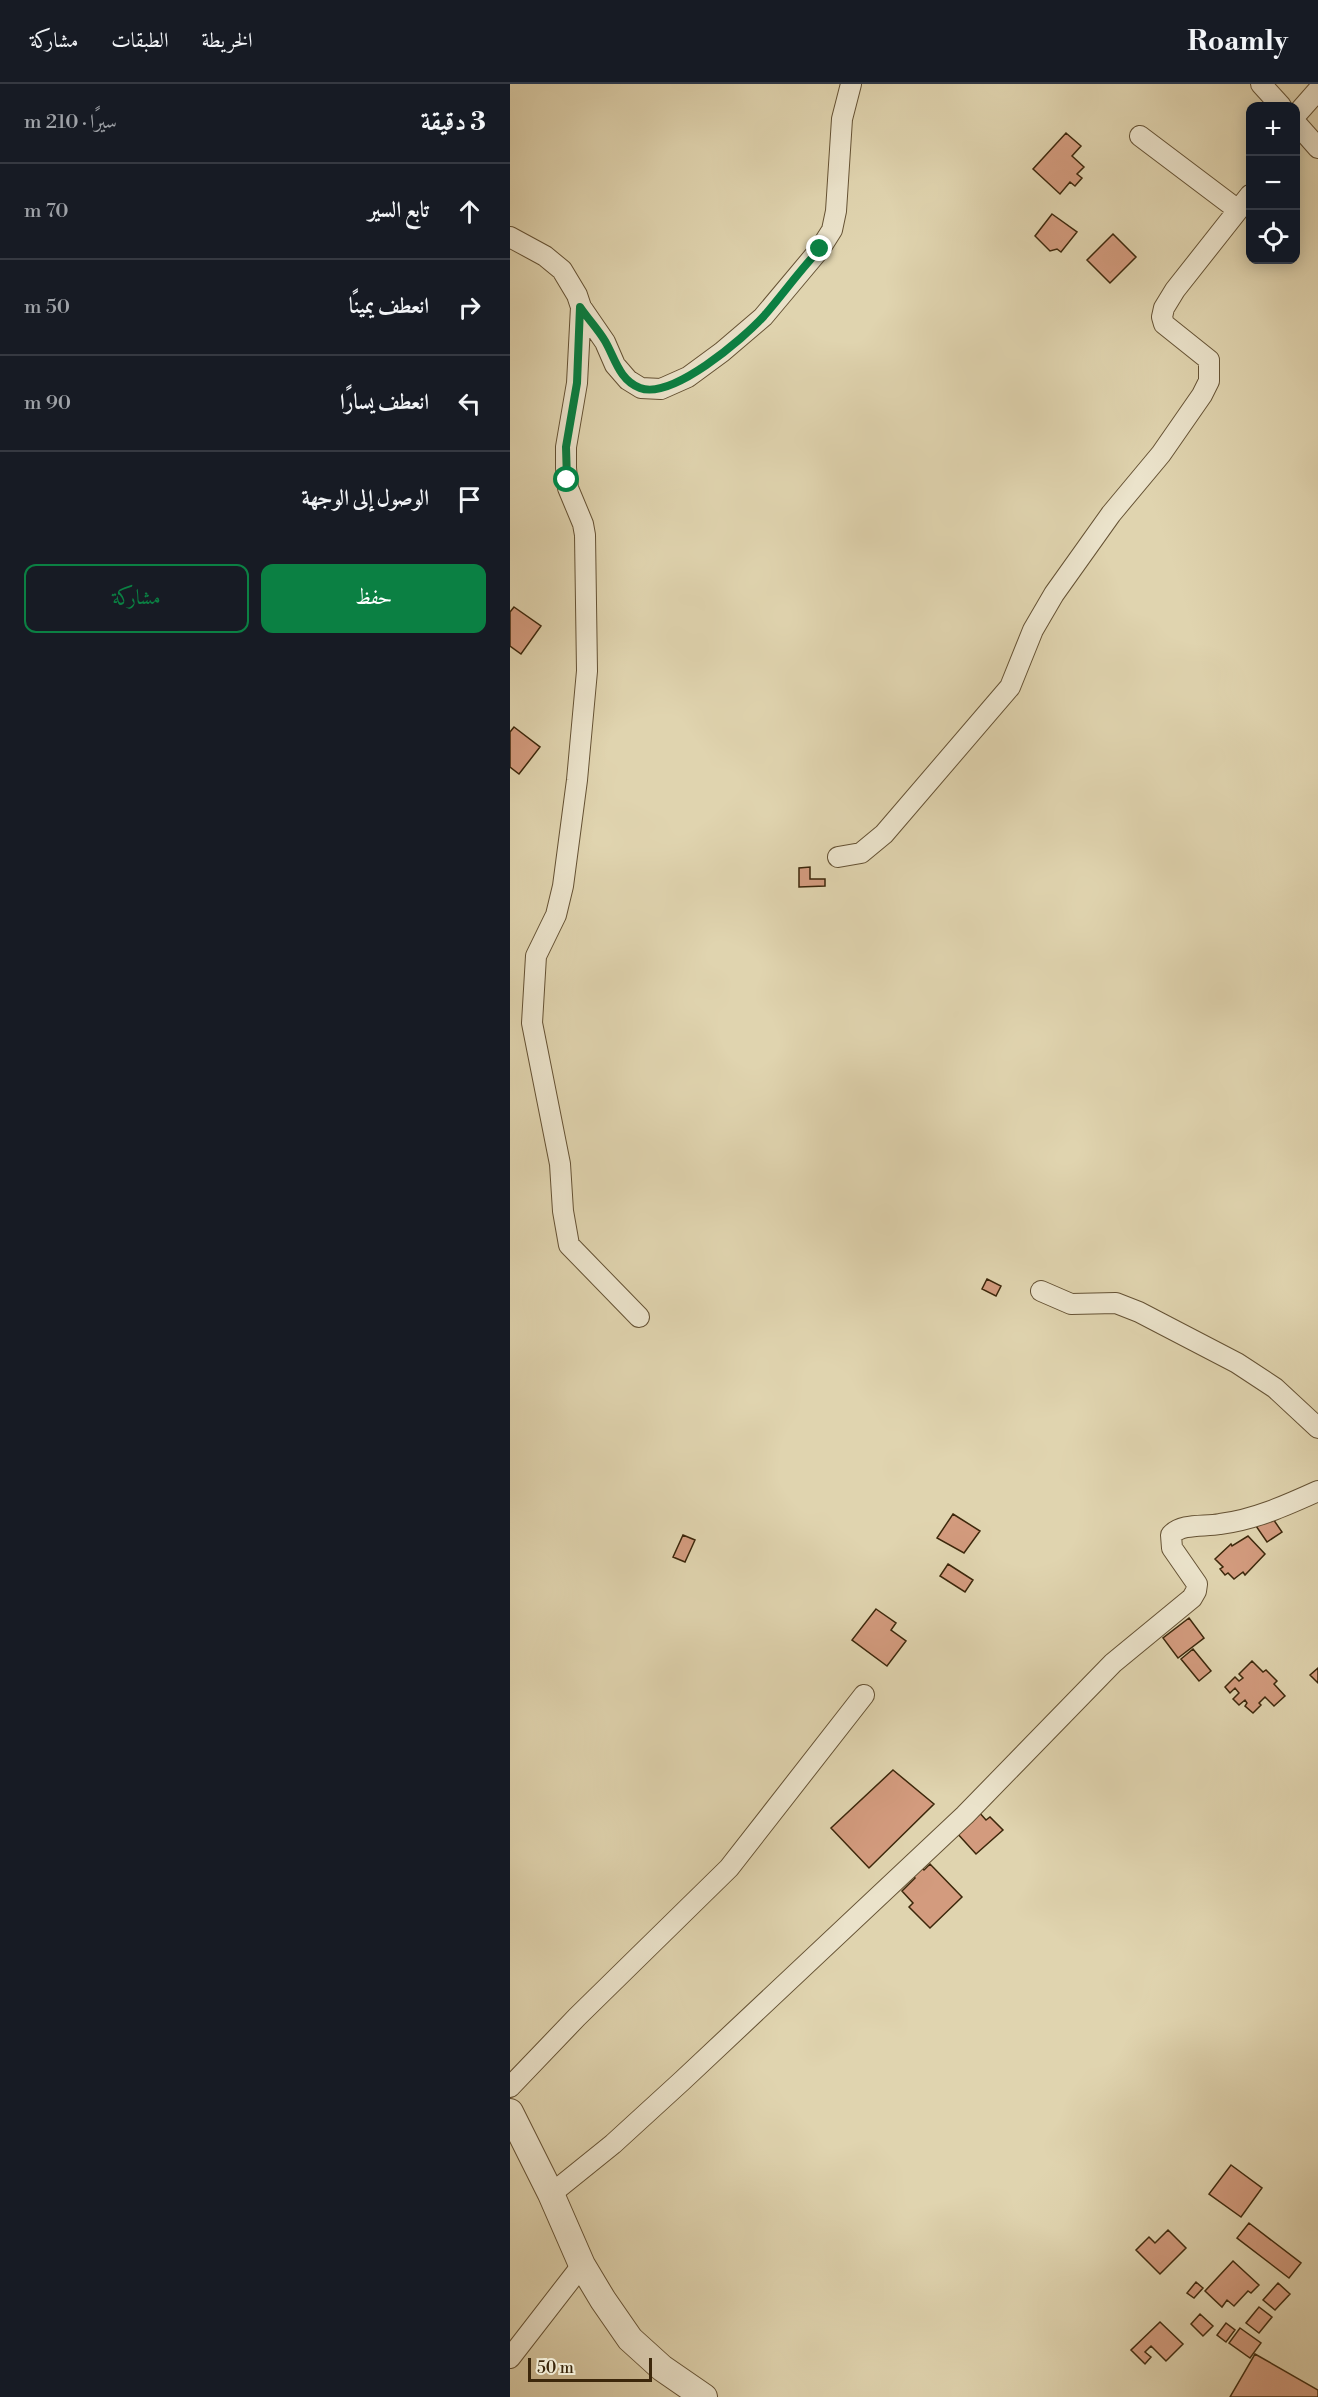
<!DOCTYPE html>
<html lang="ar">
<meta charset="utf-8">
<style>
:root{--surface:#171b24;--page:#20242c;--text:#f1f3f6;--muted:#9ea1a6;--line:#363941;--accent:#0b8043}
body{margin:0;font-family:"Libre Bodoni",Amiri,serif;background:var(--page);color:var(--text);direction:rtl}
.controls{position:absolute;right:18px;top:18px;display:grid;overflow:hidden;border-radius:12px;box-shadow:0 3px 15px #0003}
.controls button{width:54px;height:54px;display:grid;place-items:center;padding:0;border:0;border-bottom:2px solid var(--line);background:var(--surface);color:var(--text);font:30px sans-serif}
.scale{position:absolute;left:18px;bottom:15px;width:124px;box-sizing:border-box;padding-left:6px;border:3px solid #3c270b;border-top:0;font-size:16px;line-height:21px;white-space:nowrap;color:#3c270b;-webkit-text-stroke:4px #ebe3cb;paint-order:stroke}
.stop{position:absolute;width:18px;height:18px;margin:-14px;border:4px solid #0b8043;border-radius:50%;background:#fff}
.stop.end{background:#0b8043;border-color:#fff;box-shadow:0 2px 6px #0008}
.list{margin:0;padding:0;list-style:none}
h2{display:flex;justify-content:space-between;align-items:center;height:78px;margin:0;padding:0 24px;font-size:26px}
h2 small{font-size:20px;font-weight:400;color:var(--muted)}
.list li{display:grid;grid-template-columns:39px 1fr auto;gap:18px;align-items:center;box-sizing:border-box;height:96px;padding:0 24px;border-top:2px solid var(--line)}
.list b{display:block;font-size:22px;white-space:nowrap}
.list em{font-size:20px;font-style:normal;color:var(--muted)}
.actions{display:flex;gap:12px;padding:18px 24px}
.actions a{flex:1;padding:14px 0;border:2px solid var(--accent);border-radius:12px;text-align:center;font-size:21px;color:var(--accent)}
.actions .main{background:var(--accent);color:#fff}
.icon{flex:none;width:33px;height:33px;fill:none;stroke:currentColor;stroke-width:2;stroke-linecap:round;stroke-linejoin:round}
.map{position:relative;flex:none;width:808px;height:2313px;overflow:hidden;direction:ltr}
header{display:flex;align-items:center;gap:36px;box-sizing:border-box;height:84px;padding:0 30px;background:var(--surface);border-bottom:2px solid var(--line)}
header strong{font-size:28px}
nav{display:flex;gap:33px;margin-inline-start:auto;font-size:21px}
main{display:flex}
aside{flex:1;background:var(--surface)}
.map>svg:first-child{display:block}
</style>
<header>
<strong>Roamly</strong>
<nav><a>الخريطة</a><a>الطبقات</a><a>مشاركة</a></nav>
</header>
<main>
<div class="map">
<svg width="808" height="2313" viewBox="0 0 808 2313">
<rect width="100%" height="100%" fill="#e0d4af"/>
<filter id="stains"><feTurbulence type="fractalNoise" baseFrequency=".00333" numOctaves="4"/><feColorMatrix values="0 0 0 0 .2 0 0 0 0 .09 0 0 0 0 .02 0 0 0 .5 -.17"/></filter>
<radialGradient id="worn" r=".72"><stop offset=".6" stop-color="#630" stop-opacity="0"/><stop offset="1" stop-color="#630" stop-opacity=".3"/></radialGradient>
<path fill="#d39b7e" stroke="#3c270b" stroke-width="1.5" d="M556,49L571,62L562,72L574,83L567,90L572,94L565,102L560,98L550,110L523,85Z
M542,130L567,148L551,168L547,165L540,167L525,152Z
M603,150L626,173L600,199L577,176Z
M4,523L31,542L11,570L0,562V528Z
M4,643L30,663L9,690L0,683V648Z
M300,783V795H315V802L289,803V784Z
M477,1195L491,1202L486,1212L472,1205Z
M443,1430L470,1447L454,1469L427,1454Z
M761,1432L772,1448L757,1458L746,1442Z
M173,1451L185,1456L175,1478L163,1473Z
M738,1452L755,1470L735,1491L733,1488L724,1495L718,1489L715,1491L710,1485L713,1483L705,1475L721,1460L722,1462Z
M438,1480L463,1496L455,1508L430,1492Z
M366,1525L386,1539L381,1546L396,1557L377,1582L342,1556Z
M679,1534L694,1554L668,1574L653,1554Z
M683,1565L701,1587L689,1597L671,1575Z
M742,1577L753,1588L756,1586L767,1597L764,1600L775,1612L764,1622L755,1613L749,1619L751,1621L743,1629L735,1622L737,1619L735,1616L729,1621L723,1615L729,1609L725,1604L720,1609L715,1603L725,1593L729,1597L733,1594L729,1590Z
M808,1584V1599L800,1591Z
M383,1686L424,1720L359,1784L321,1744Z
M468,1727L476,1736L480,1733L493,1746L466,1770L446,1748Z
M420,1780L452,1813L420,1844L399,1823L403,1819L392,1807L405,1794L403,1792L411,1783L414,1786Z
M721,2081L752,2104L731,2133L699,2110Z
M739,2139L791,2179L779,2194L727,2154Z
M658,2146L676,2164L650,2190L626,2166L639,2153L645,2159Z
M723,2177L749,2201L741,2209L738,2207L724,2222L717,2216L712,2223L695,2207Z
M686,2198L693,2204L684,2214L677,2209Z
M768,2199L780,2210L765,2226L753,2216Z
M749,2223L762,2233L749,2249L736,2239Z
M690,2230L703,2242L693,2252L681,2240Z
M650,2238L673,2260L656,2277L641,2262L635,2268L641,2273L635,2280L621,2266Z
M716,2239L725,2246L716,2258L707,2251Z
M730,2244L751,2259L740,2274L719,2259Z
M745,2270L808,2306V2313H720Z"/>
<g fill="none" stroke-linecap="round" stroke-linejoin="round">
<g stroke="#655234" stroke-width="22">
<path id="minor" d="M751,0L771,22
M786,31L808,6
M786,39L808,64
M630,52L728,126
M0,153L35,172L52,186L67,211L71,223L67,299L56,363V384L58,404L73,440L75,451L77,587L67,696L53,802L46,831L26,872L22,939L50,1080L53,1127L59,1161L129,1233
M71,223L95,258L105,281L118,296L131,304L151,305L178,293L212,268L253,233L310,165L322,146L326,127L332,35L341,0
M328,773L351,769L374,750L500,603L523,546L544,510L601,430L651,370L692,311L699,297V276L654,240L652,233L654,224L665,206L740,111
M531,1207L561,1220L606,1219L629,1228L727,1279L765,1304L808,1344
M0,2003L67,1933L219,1784L354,1611
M41,2110L103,2060L173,1996L455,1731L603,1579L682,1514L686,1507L687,1500L662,1464L661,1451C672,1439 694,1443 710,1440C744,1436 777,1421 808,1407
M0,2274L72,2181"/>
</g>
<g stroke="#655234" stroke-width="28">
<path id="tertiary" d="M0,2028L41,2110L72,2181L93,2216L120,2255L152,2284L194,2313"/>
</g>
<use href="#minor" stroke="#ebe3cb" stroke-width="20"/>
<use href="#tertiary" stroke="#ebe3cb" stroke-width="26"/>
</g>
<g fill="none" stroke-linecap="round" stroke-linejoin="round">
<path stroke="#0b8043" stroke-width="8" d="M57,396L56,363L67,299L70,223C78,235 88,245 95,257C105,274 109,296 130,304C162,316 233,255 254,232C273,210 290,186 310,165"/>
</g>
<rect width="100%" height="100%" filter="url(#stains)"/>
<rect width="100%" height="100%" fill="url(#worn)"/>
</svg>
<div class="controls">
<button>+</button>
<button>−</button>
<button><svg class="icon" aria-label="locate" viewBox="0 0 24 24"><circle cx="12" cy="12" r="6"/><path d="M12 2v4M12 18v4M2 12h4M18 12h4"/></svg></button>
</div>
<div class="scale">50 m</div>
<div class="stop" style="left:57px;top:396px"></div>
<div class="stop end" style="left:310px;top:165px"></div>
</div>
<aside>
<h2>3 دقيقة<small>سيرًا · 210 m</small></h2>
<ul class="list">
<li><svg class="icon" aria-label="ahead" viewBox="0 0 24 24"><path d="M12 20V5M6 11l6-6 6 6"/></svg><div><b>تابع السير</b></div><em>70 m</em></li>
<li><svg class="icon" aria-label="right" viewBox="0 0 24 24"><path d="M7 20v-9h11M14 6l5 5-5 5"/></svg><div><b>انعطف يمينًا</b></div><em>50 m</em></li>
<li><svg class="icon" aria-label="left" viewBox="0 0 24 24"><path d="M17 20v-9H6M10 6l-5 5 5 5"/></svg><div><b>انعطف يسارًا</b></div><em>90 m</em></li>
<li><svg class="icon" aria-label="arrive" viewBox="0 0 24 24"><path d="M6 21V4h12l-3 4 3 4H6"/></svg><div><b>الوصول إلى الوجهة</b></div></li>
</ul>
<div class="actions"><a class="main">حفظ</a><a>مشاركة</a></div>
</aside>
</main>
